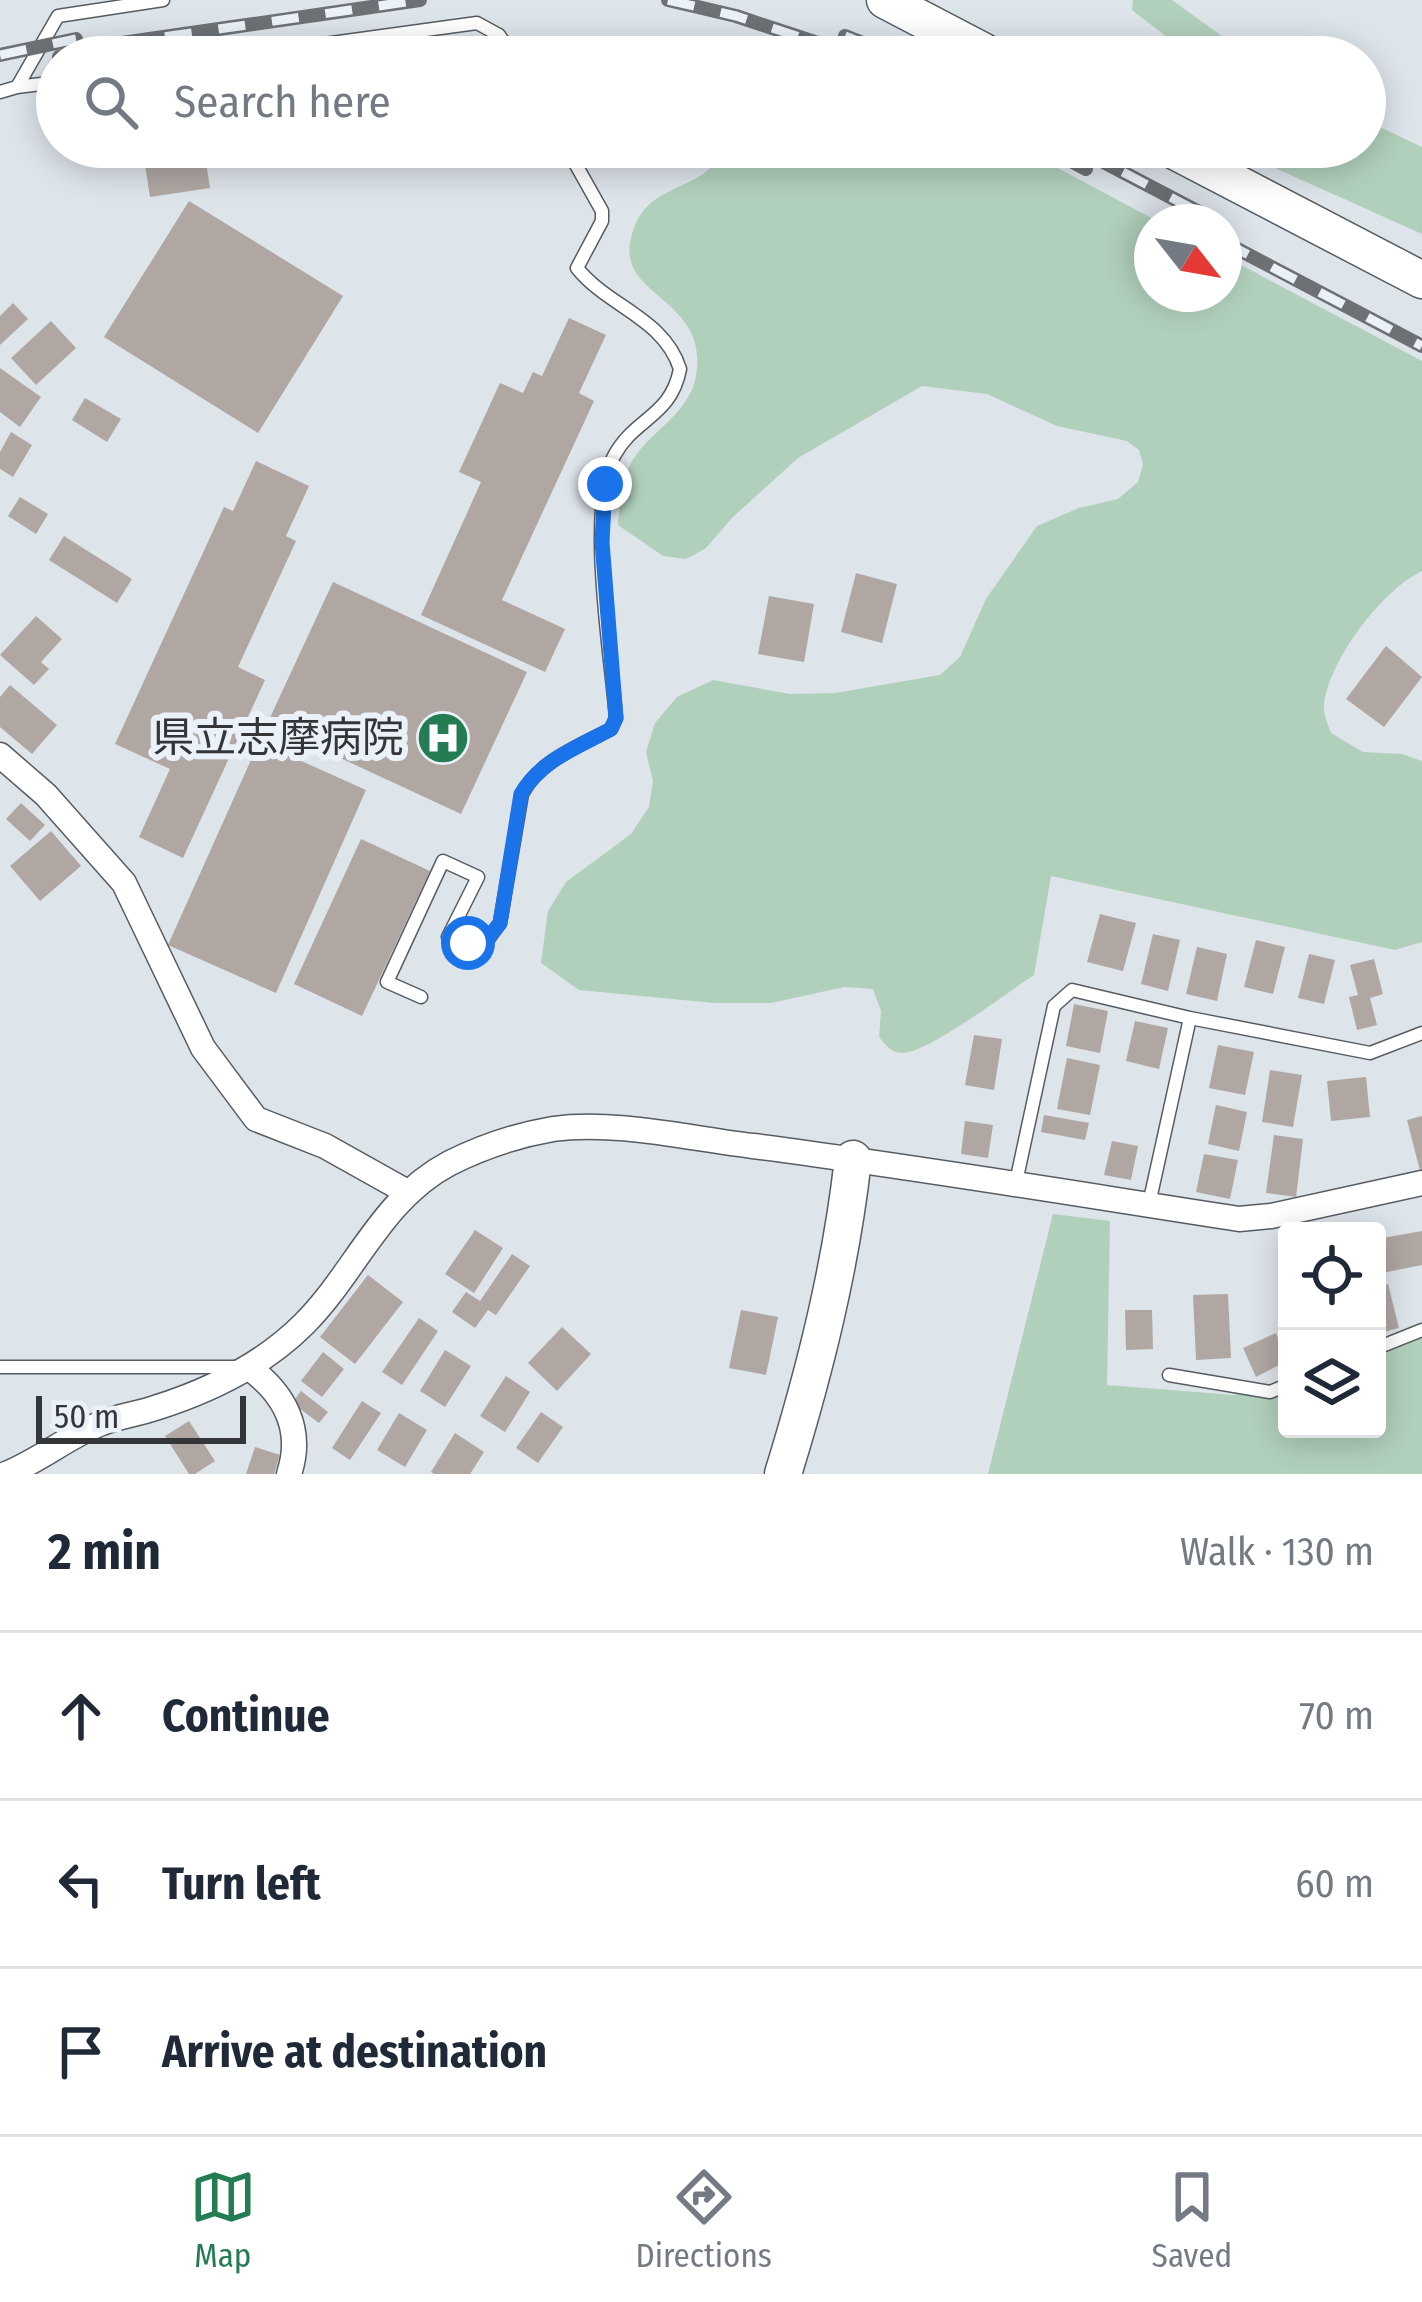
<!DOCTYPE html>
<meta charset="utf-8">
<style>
:root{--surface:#fff;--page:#f6f6f7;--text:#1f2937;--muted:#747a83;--line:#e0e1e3;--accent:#247d52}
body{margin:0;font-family:"Fira Sans Condensed","Noto Sans JP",sans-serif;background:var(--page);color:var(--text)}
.controls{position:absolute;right:36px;bottom:36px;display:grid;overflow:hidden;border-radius:12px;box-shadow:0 6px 30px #0003}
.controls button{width:108px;height:108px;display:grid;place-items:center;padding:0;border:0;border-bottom:3px solid var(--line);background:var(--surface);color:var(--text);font:60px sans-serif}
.compass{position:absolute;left:1134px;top:204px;width:108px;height:108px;border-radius:50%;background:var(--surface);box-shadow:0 6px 30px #0003;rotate:121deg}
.scale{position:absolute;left:36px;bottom:30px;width:210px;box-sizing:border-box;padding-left:12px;border:6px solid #333538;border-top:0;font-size:33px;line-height:42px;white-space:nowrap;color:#333538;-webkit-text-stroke:9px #eaf1f8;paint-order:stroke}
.stop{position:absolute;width:36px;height:36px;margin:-27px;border:9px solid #1a73e8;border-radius:50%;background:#fff}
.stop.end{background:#1a73e8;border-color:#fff;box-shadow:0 3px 12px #0008}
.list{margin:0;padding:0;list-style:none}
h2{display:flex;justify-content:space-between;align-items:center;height:156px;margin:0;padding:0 48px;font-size:51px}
h2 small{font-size:39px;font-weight:400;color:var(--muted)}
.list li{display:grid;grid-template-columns:78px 1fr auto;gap:36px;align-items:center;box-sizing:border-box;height:168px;padding:0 48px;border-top:3px solid var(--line)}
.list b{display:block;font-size:45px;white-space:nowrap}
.list em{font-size:39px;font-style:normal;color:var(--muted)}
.icon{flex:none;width:66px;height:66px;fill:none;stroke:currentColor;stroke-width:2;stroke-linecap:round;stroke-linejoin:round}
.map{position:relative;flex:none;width:1422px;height:1474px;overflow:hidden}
.search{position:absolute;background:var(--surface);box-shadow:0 6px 30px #0003;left:36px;right:36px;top:36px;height:132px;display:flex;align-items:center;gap:30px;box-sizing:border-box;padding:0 42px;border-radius:66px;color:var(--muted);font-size:45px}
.sheet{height:660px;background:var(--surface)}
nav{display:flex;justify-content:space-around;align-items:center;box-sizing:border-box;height:168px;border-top:3px solid var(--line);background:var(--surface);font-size:33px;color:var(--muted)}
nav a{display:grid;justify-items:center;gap:6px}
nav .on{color:var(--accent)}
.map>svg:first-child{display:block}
</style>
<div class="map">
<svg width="1422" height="1474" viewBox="0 0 1422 1474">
<rect width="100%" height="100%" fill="#dde4ea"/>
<path fill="#b1d0bc" d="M1133,0H1172L1251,57H1193L1132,10Z
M1365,120L1422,147V234L1244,154L1241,147H1365Z
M727,147H1018L1159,222H1152V294H1224V256L1422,361V571C1382,590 1329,660 1324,705C1323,714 1328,724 1331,733L1363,752L1402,754L1422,761V942L1395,950L1051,876L1034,975C1009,991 926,1055 901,1053C890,1052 886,1045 879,1037L881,1011L873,989L844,987L771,1003H714L579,990L541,963L548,911L566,882L631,834L649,807L653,781L646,752L655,723L677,697L713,680L790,694L835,693L940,675L960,657L986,599L1037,526L1079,508L1118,499L1138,482L1143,464L1139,450L1127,441L1057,426L987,394L922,386L798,458L733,517L705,549L686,559L663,556L618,525C620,501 621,476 636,455C655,429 690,411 696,376C710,297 616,298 631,238C641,194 672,194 703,174C712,168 720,156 727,147Z
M1053,1214L1110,1221L1107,1385L1234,1395L1287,1381V1429H1377V1355L1422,1337V1474H988Z"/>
<path fill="#b0a7a3" d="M205,155L210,188L150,197L145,165Z
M189,201L343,296L258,433L104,337Z
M13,303L28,319L0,345V316Z
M569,318L606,335L579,393L594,401L502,600L565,629L545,672L421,615L481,482L459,472L500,383L523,393L533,372L542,376Z
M51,321L76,348L36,385L11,358Z
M0,368L41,397L20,427L0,412Z
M85,398L121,419L107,442L72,420Z
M11,432L32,445L13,477L0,469V452Z
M256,461L309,486L286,536L296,541L238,667L265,680L183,858L139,837L170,769L115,744L224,507L233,511Z
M20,497L48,514L36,534L8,516Z
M64,536L132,579L117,603L49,560Z
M856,573L897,584L882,643L841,632Z
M333,582L527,672L461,814L267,724Z
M769,596L814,604L804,662L758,654Z
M36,616L62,639L41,662L49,669L34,685L0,655Z
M1386,646L1422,677L1384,727L1346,699Z
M10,685L57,725L32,754L0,727V697Z
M259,742L366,790L276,993L168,945Z
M21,803L45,825L30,841L6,819Z
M51,831L81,866L40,901L10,866Z
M361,839L430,871L362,1016L294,984Z
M1100,914L1136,923L1123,971L1087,962Z
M1153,934L1180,940L1168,991L1141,984Z
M1256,940L1285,947L1273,994L1244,987Z
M1197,947L1227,954L1217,1001L1186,994Z
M1309,954L1335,960L1324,1004L1298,998Z
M1374,959L1383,994L1370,998L1377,1025L1357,1030L1349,997L1358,995L1350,965Z
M1074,1004L1108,1011L1100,1053L1066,1046Z
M1135,1021L1168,1028L1159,1069L1126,1061Z
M974,1035L1002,1039L994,1090L965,1085Z
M1218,1045L1254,1052L1245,1095L1209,1088Z
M1067,1058L1100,1065L1090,1115L1057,1109Z
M1270,1070L1302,1075L1293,1127L1262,1122Z
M1366,1077L1370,1117L1331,1121L1327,1081Z
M1216,1105L1247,1112L1239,1151L1208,1144Z
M1044,1115L1089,1123L1085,1140L1041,1132Z
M1422,1116V1170L1420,1171L1407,1120Z
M965,1121L993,1125L988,1158L961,1154Z
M1274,1135L1303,1139L1296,1197L1266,1193Z
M1112,1141L1138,1146L1131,1180L1104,1175Z
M1204,1154L1238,1160L1230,1199L1196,1192Z
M475,1230L503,1248L474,1293L445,1274Z
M1422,1231V1265L1377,1274V1239Z
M512,1254L530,1266L496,1315L488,1310L475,1328L452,1312L466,1292L480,1301Z
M368,1275L403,1302L355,1364L320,1337Z
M1388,1284L1399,1328L1377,1334V1287Z
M1228,1294L1231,1358L1196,1360L1193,1295Z
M741,1310L778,1317L766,1375L729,1368Z
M1125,1310H1152L1153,1349L1126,1350Z
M419,1318L438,1331L402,1385L382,1372Z
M562,1327L591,1354L557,1391L528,1363Z
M1276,1333L1287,1361L1256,1377L1243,1348Z
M445,1350L471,1366L445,1407L420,1391Z
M323,1352L344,1369L322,1397L301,1381Z
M506,1376L530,1392L505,1432L480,1416Z
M301,1391L328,1412L319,1423L292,1403Z
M362,1401L381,1413L350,1460L332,1448Z
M541,1412L563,1427L538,1463L516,1448Z
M399,1413L427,1430L405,1467L377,1450Z
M189,1421L215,1461L195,1474H189L165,1436Z
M455,1433L484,1452L470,1474H434L431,1472Z
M255,1447L280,1455L274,1474H246Z"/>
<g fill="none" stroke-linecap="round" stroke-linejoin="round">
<g stroke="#565c62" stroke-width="15">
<path id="lane" d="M228,57L477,23L499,35L513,57
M17,87L57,82
M0,92L17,87L58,16L163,0
M421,997L387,982L443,861L478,877L448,937L477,944L489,938L500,923L522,794C540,760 578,747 611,729L616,718C611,655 586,509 614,456C634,418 671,417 680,369C664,318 608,307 577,268L602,221V211L566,147
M1016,1182L1054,1006L1072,990L1190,1018L1370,1053L1422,1033
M1149,1204L1190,1018
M1377,1348L1422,1330
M0,1367H235
M1169,1375L1270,1392L1287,1385"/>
</g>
<g stroke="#565c62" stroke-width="27">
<path id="street" d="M0,755L46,795L124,883L203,1048L256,1119L325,1146L409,1193
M248,1367C284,1393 304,1429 289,1474
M6,1474C41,1460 68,1436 102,1423C119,1416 138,1414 155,1408C209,1391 264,1364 304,1324C356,1272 381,1199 450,1163C482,1147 518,1135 553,1129C614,1120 692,1139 753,1146C915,1167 1077,1194 1239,1219L1271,1216L1422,1183"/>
</g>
<g stroke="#565c62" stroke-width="39">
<path id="secondary" d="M885,0L994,57
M1167,147L1422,280
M783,1474C815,1370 841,1267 853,1159"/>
</g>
<use href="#lane" stroke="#fff" stroke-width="12"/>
<use href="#street" stroke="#fff" stroke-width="24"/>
<use href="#secondary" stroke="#fff" stroke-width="36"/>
<g stroke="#6d7175" stroke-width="14">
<path id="rail" d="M668,0L736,16L860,57
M845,36L898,57
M0,55L76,39
M59,57L115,44L420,0
M1045,147L1086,169
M1075,147L1218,222
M1224,242L1422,346"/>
</g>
<use href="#rail" stroke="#eaf1f8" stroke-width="9" stroke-dasharray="27" stroke-linecap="butt"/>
</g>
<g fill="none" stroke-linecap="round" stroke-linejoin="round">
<path stroke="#1a73e8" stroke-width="15" d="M468,943C484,945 491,935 500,923L521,794C541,760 578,747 611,729L616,718L602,542L605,484"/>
</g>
<defs>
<g id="hospital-disc" transform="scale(2.7)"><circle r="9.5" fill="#247d52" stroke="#eaf1f8"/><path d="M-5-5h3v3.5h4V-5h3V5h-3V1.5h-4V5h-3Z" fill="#fff"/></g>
</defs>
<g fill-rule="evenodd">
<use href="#hospital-disc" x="443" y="738"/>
</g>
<g text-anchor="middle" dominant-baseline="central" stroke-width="12" stroke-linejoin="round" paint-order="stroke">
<g font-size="42" fill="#333538" stroke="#eaf1f8" text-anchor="end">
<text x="404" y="738">県立志摩病院</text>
</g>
</g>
</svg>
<div class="controls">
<button><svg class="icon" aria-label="locate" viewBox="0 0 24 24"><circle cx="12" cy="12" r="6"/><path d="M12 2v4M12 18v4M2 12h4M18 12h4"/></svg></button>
<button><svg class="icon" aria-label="layers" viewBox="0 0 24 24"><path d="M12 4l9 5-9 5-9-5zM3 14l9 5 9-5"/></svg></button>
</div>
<svg class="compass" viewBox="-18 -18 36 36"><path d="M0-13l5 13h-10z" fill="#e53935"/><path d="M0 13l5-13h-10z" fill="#747a83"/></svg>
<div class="scale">50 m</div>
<div class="stop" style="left:468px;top:943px"></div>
<div class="stop end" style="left:605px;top:484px"></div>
<div class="search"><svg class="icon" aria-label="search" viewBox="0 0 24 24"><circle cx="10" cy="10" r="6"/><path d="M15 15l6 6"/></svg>Search here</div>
</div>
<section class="sheet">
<h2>2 min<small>Walk · 130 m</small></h2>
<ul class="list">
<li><svg class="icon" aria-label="ahead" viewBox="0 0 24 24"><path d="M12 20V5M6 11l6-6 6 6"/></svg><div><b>Continue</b></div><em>70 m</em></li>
<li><svg class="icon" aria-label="left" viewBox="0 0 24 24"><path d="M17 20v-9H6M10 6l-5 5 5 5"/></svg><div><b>Turn left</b></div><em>60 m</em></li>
<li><svg class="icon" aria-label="arrive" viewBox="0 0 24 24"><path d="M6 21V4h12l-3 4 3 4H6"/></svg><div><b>Arrive at destination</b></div></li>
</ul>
</section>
<nav>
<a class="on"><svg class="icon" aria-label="map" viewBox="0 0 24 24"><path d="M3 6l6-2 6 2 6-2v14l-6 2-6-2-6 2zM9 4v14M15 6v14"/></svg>Map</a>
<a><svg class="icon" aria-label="directions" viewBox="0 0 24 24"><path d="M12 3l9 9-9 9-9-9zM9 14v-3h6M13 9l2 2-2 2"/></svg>Directions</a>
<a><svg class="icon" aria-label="saved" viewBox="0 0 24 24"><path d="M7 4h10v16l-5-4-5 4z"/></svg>Saved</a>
</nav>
